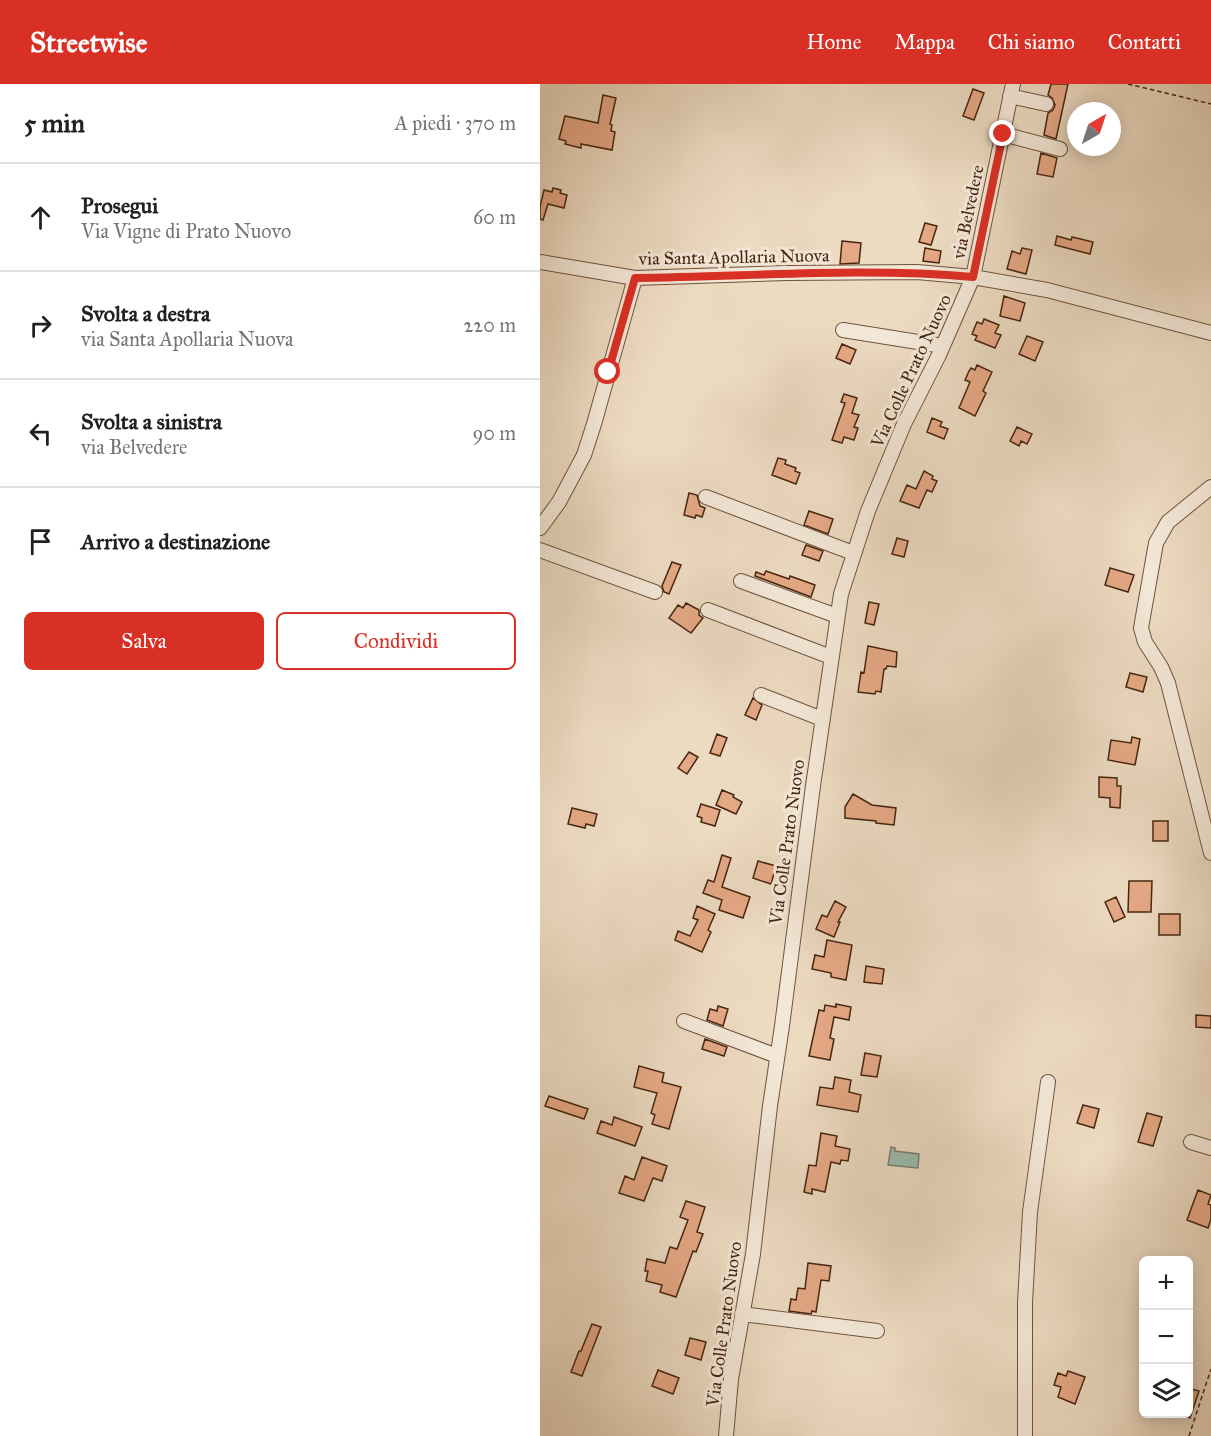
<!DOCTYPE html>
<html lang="it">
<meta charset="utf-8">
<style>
:root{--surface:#fff;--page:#f2f2f2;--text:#202124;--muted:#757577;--line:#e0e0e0;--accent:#d93025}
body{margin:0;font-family:"IM FELL Great Primer",serif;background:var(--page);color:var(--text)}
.controls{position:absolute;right:18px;bottom:18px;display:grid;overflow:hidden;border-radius:9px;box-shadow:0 3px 15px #0003}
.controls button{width:54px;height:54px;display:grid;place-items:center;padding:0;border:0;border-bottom:2px solid var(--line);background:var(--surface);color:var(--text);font:30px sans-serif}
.compass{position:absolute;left:527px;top:18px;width:54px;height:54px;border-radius:50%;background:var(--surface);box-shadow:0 3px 15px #0003;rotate:39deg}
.stop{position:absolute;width:18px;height:18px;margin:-14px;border:4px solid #d93025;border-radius:50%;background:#fff}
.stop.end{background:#d93025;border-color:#fff;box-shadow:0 2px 6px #0008}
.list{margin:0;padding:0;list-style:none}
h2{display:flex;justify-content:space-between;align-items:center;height:78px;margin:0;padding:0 24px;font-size:26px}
h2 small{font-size:20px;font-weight:400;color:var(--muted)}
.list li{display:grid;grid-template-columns:39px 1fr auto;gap:18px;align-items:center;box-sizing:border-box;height:108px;padding:0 24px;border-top:2px solid var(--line)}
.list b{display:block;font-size:22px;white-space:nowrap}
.list p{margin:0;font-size:20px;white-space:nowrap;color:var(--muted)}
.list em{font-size:20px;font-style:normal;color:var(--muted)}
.actions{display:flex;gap:12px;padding:18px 24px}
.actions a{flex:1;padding:14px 0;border:2px solid var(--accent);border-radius:9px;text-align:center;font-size:21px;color:var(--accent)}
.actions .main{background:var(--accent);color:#fff}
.icon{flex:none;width:33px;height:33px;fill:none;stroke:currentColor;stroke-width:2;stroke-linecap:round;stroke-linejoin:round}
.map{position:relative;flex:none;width:671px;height:1352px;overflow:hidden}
header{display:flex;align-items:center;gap:36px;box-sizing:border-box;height:84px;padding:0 30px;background:var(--accent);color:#fff}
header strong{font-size:28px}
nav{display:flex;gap:33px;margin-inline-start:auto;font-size:21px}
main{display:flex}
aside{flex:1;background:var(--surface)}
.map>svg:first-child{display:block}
</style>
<header>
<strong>Streetwise</strong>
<nav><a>Home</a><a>Mappa</a><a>Chi siamo</a><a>Contatti</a></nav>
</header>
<main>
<aside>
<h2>5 min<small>A piedi · 370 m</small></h2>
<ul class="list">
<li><svg class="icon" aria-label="ahead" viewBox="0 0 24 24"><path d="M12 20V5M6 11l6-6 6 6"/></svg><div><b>Prosegui</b><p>Via Vigne di Prato Nuovo</p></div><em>60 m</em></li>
<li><svg class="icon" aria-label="right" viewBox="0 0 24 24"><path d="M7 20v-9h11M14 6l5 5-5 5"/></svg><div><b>Svolta a destra</b><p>via Santa Apollaria Nuova</p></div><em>220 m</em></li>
<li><svg class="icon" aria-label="left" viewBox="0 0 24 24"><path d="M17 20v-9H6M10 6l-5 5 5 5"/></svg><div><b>Svolta a sinistra</b><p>via Belvedere</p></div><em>90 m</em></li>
<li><svg class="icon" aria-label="arrive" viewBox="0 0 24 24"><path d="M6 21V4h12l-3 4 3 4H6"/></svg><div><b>Arrivo a destinazione</b></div></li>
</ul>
<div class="actions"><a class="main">Salva</a><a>Condividi</a></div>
</aside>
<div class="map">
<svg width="671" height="1352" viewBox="0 0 671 1352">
<rect width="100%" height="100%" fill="#ecdac1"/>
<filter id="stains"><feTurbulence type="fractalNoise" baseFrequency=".00333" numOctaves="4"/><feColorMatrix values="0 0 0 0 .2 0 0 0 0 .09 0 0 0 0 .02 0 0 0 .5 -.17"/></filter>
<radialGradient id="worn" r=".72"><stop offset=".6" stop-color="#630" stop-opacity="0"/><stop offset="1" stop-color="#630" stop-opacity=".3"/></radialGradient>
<path fill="#9abbac" stroke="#787f6e" stroke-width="1.5" d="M351,1063L355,1064V1067L379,1070L378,1084L348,1081Z"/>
<path fill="#e5a885" stroke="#462610" stroke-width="1.5" d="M511,0H528L516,55L504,51L508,29L513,26L515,21L512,14L508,11Z
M433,5L444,9L434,36L423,32Z
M63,11L76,14L70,40L72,41L71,47L75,48L72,66L41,60V64L25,60L26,57L19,55L25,32L58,39Z
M501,69L517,74L513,93L497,90Z
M13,104L21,106L20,109L27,111L24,124L8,120L3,136L0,135V123L4,106L12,108Z
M385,139L397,142L391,161L379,158Z
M517,152L531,156L532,153L553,158L550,170L515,161Z
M302,157L321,159L319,179L300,180Z
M385,164L401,167L399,179L383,177Z
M482,164L492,166L486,190L467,185L472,167L480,170Z
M464,212L485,219L480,237L460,232Z
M444,235L459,241L455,249L461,251L455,264L435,256L437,252L432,250L437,238L442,240Z
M487,252L503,258L495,277L479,270Z
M302,260L316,266L310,280L296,274Z
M437,281L452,288L443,307L446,309L435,332L419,324L430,298L425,296L429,287L431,284L435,286Z
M304,310L317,314L312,329L319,331L314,343L318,344L314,356L304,353L302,359L292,356L305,319L301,318Z
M392,334L402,338L400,342L408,345L404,355L387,348Z
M477,343L492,350L487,360L481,357L479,362L470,357Z
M238,374L246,376L245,380L256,384L255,387L260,389L256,400L232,391Z
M384,387L393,392L392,395L397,397L392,408L387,406L379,424L360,417L367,401L376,405Z
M149,409L157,411L160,422L165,424L162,433L156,431L155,434L144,431Z
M269,427L293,435L288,450L264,441Z
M357,454L368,457L364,473L352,470Z
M266,461L283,467L279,477L262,471Z
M132,478L141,481L129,510L124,508L122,502Z
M570,484L594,491L588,508L565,501Z
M226,487L249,495L250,492L275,501L271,513L215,492L216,488L224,491Z
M329,518L339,520L334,541L325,539Z
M146,519L159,526V531L163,534L151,549L129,534L138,521L143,524Z
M328,562L357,568L356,583L347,582L346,585H344L341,608L336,607L335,610L318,608L321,588L324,589Z
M590,589L607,593L603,608L586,603Z
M213,614L222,621L216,636L205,631Z
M177,650L187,654L180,672L170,669Z
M592,653L600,655L595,681L568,676L571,656L591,659Z
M149,668L158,673L147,690L138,684Z
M559,693L577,694V702H581L580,724L570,723V714L559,713Z
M182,706L194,711L193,713L202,718L196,730L176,721Z
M313,710L332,721L356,724L354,741L336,739V737L305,734V723Z
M161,720L180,726L175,742L161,738L162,734L157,732Z
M32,724L57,730L54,742L46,740L45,744L28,740Z
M613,737H628V757H613Z
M182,771L191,774L182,803L210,813L203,834L179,826L182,816L163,809L168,796L174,798Z
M218,777L236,782L231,800L213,794Z
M589,797H612L611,828H588Z
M576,813L585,833L574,838L565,818Z
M295,817L306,823L298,838H300L294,853L276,845L282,831L287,833Z
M157,822L175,830L168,846L171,848L162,868L135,856L138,847L150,852L158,836L153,834Z
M619,830H640V851H619Z
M287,856L312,861L306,896L291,893V889L272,885L275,871L284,873Z
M326,882L344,885L342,900L324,898Z
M296,920L311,923L309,936L294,933L290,954L294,955L290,976L269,972L279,926L284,927L285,921L296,923Z
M178,922L188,925L183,942L167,936L170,925L177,927Z
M656,931L671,932V944L656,943Z
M165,955L187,963L184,972L162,965Z
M325,969L341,972L337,993L321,991Z
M99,982L124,989L122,998L141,1003L129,1045L112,1040L115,1031L111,1029L117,1009L94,1003Z
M295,993L311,996L309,1008L321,1011L318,1028L277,1021L280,1003L293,1005Z
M9,1012L48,1025L44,1035L5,1022Z
M543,1021L559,1025L554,1044L537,1039Z
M607,1029L622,1033L613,1062L598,1058Z
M74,1033L102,1043L95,1062L57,1049L61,1037L72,1041Z
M281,1049L297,1052L295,1062L310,1065L308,1077L301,1076L300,1080L291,1078L285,1108L272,1105V1110L264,1108L269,1081L276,1082Z
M102,1073L127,1082L122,1097L113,1094L104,1117L79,1109L85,1092L94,1096Z
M658,1106L671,1111L668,1120L671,1121V1135L668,1144L647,1136Z
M146,1117L165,1123L157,1148L163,1150L156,1168L153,1167L136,1213L120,1208L122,1201L106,1197L108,1187H105L107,1175L125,1179L130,1163L137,1165L148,1136L140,1133Z
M268,1179L291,1182L289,1197L281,1196L276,1228L272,1227L271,1230L249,1227L251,1215L256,1216L258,1204L265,1205Z
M52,1240L61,1243L42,1292L31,1288L39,1267H41Z
M150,1254L166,1258L161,1276L145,1271Z
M118,1286L139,1294L133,1310L112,1302Z
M528,1287L545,1293L535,1320L518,1313L521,1303L514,1301L518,1289L526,1292Z
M648,1304L659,1307L650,1334L648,1333Z"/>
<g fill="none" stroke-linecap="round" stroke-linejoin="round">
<g stroke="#70533c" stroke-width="16">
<path id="minor" d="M470,12L506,20
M463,50L520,65
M0,178L95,194L247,189L377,188L433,193L507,206L671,249
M303,246L403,262
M671,403L628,438L616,459L601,544L605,558L621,583L628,599L671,769
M166,413L313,469
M0,444L19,418L44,371L54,340L95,194
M0,466L115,508
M201,497L297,532
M168,526L291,573
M221,611L282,635
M144,937L237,972
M651,1058L671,1064
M202,1230L337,1247
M186,1352L191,1295L213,1170L230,1022L242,942L273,702L301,510L328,427L364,340L399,271L433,193L473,0
M485,1352V1219L490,1128L508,998"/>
</g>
<path stroke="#462610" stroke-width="1.5" stroke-dasharray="4.5 3" stroke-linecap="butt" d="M588,0L671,20
M649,1352L671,1285"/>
<use href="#minor" stroke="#f3e7d7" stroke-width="14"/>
</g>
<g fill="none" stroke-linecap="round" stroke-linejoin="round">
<path stroke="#d93025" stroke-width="8" d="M68,288L95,194C208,193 320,183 433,193L463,50"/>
</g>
<g text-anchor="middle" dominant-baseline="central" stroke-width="6" stroke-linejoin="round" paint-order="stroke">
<g font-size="18" fill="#462610" stroke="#f3e7d7">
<text transform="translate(428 128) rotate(-78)">via Belvedere</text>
<text transform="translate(194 173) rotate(-1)">via Santa Apollaria Nuova</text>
<text transform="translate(371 287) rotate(-65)">Via Colle Prato Nuovo</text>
<text transform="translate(247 758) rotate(-82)">Via Colle Prato Nuovo</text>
<text transform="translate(184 1240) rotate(-82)">Via Colle Prato Nuovo</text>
</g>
</g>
<rect width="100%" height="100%" filter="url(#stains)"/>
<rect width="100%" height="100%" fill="url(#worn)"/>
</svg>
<div class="controls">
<button>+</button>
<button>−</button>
<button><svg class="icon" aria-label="layers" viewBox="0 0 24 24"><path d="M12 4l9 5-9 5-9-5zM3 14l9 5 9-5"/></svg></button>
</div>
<svg class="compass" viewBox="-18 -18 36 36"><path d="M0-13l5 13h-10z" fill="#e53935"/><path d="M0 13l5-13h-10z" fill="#757577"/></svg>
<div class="stop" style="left:68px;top:288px"></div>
<div class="stop end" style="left:463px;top:50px"></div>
</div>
</main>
